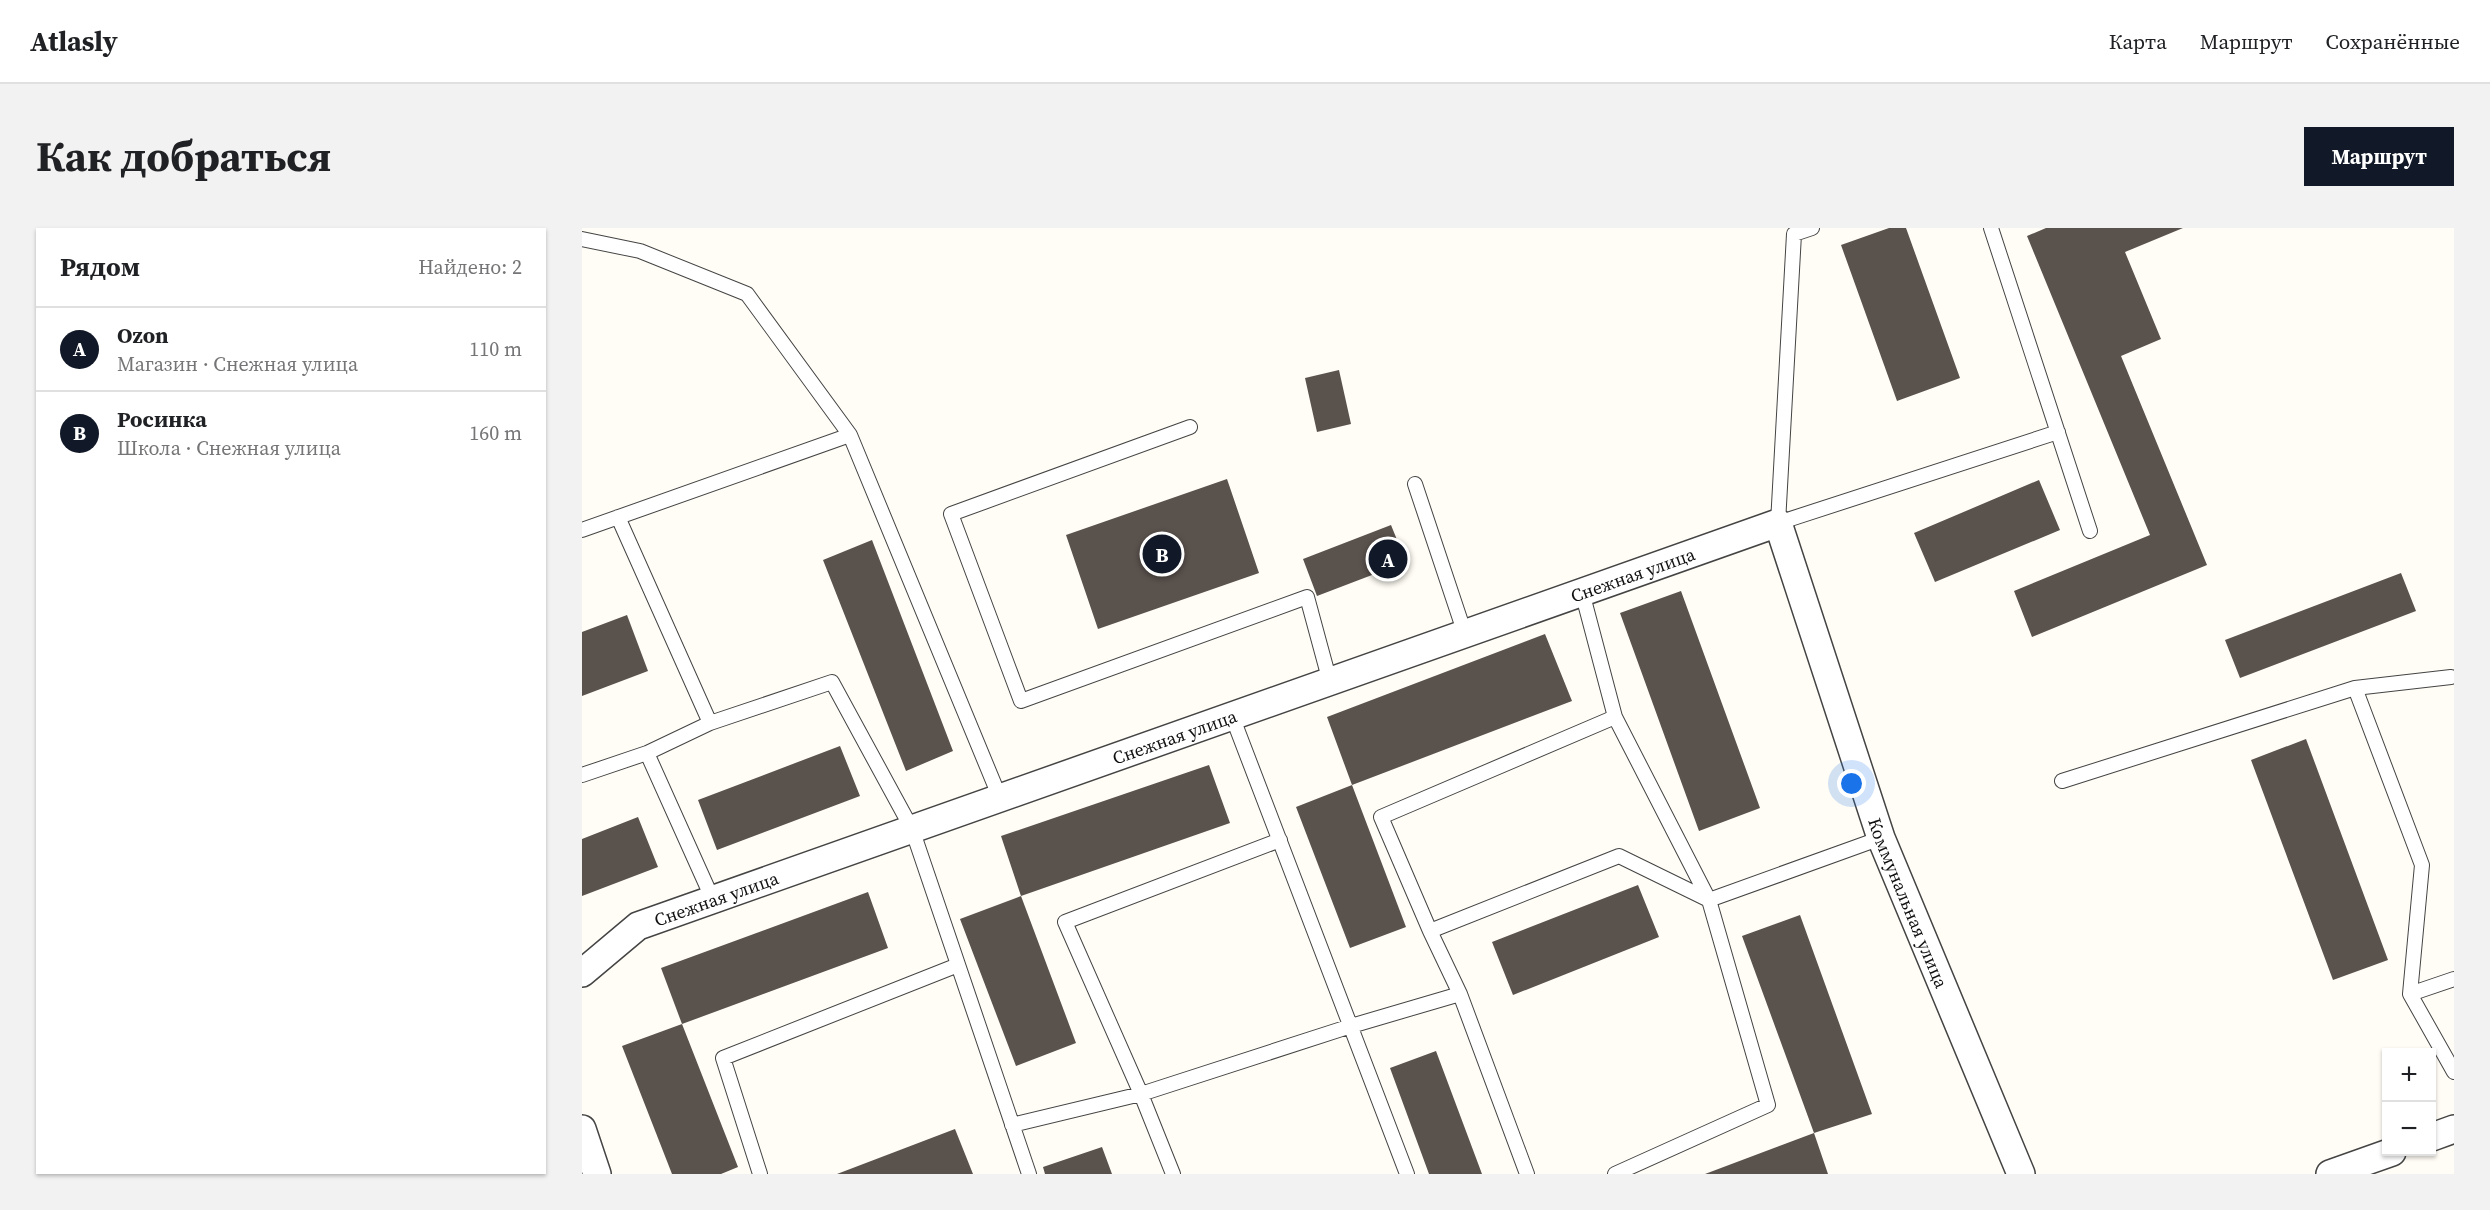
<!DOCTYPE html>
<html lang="ru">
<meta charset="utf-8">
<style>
:root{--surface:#fff;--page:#f2f2f2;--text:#202124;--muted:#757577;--line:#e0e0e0;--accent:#111827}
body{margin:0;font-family:"Source Serif 4",serif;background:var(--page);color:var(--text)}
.controls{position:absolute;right:18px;bottom:18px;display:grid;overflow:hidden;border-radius:0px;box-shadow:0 2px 4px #0004}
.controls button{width:54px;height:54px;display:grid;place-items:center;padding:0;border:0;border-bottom:2px solid var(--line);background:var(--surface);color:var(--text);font:30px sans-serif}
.you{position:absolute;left:1270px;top:556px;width:21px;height:21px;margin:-15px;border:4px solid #fff;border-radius:50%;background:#1a73e8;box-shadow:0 0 0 9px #1a73e833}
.badge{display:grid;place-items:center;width:39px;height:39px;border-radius:50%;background:var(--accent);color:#fff;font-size:20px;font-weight:700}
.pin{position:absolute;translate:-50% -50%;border:3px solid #fff;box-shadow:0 2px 6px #0006}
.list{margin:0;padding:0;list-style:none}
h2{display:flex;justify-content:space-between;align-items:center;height:78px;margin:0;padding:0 24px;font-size:26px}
h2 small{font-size:20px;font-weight:400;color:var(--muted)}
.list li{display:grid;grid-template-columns:39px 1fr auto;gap:18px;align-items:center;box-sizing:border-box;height:84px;padding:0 24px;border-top:2px solid var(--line)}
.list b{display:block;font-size:22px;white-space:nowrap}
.list p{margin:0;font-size:20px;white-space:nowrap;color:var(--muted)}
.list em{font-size:20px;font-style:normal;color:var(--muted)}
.map{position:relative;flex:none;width:1872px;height:946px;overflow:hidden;border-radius:0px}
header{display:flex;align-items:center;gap:36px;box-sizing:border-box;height:84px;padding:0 30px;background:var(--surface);border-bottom:2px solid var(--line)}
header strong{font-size:28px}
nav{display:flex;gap:33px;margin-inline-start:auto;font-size:21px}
.intro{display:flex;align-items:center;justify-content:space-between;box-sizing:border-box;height:144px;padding:0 36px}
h1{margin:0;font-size:42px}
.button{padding:15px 27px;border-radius:0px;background:var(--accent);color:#fff;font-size:21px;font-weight:700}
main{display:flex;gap:36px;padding:0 36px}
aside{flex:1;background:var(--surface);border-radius:0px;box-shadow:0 2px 4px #0004}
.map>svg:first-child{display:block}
</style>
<header>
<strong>Atlasly</strong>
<nav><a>Карта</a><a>Маршрут</a><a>Сохранённые</a></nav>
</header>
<div class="intro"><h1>Как добраться</h1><a class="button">Маршрут</a></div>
<main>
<aside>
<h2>Рядом<small>Найдено: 2</small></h2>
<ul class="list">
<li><span class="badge">A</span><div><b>Ozon</b><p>Магазин · Снежная улица</p></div><em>110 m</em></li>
<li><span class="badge">B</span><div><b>Росинка</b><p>Школа · Снежная улица</p></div><em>160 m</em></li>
</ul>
</aside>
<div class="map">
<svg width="1872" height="946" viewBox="0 0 1872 946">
<rect width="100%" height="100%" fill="#fffdf5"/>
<path fill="#5a524d" d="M1307,0H1324L1378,150L1315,173L1259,17Z
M1464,0H1601L1543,24L1579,111L1539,128L1625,337L1450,409L1432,363L1568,307L1445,8Z
M757,142L769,196L735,204L723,150Z
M645,251L677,345L516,401L484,307Z
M1457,252L1478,302L1353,354L1332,305Z
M809,297L824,334L735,368L721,331Z
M290,312L371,523L324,543L241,332Z
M1819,345L1834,383L1658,450L1643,412Z
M1099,363L1178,580L1117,603L1038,385Z
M45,387L66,443L0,468V404Z
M963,406L990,473L770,557L745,489Z
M1724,511L1806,732L1751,752L1669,532Z
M258,518L278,568L135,622L116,572Z
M627,537L648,595L439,668L419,608Z
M770,557L824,699L768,720L714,579Z
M56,589L76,639L0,668V611Z
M1056,657L1077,709L931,767L910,714Z
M286,664L306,720L100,796L79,740Z
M439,668L494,815L434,838L378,691Z
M1218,687L1290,886L1232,905L1160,708Z
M100,796L156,939L139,946H90L40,818Z
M854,823L900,946H847L808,840Z
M373,901L391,946H255Z
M1232,905L1246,946H1123Z
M520,919L530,946H463L461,939Z"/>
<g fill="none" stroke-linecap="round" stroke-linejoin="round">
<g stroke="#444" stroke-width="16">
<path id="lane" d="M1230,0L1212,6L1196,295L1476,204
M1409,0L1508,303
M0,11L58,23L165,66L268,207
M608,199L369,286L439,473L725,369L748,454
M833,256L883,406
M36,289L128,495
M0,302L268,207L418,570
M1000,364L1033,489L1127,672L1186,877L1033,946
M1773,460L1840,637L1828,766L1872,844
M650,488L825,946
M65,525L131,672
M0,547L65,525L128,495L250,454L330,601L447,946
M1480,553L1773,460L1869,449
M848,703L799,589L1033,489
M878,766L945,946
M1828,766L1872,751
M430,897L559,866L769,798L878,766L848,703L1037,628L1127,672L1299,610
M178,946L141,830L376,737
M591,946L559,866L483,694L698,612"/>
</g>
<g stroke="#444" stroke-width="30">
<g id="street">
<path id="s1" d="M0,745L56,698L1196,295L1299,610L1439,946"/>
<path d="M0,901L15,946"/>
<path d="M1850,909L1872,901"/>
<path d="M1748,946L1810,924"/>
</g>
</g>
<use href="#lane" stroke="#fff" stroke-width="14"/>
<use href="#street" stroke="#fff" stroke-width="27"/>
</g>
<g text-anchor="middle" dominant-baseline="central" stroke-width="6" stroke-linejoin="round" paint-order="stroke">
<g font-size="18" fill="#111" stroke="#fff">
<text stroke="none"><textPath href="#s1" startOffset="1128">Снежная улица</textPath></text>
<text stroke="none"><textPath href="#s1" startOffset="642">Снежная улица</textPath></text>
<text stroke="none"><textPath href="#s1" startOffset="156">Снежная улица</textPath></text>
<text stroke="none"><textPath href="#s1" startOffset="1684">Коммунальная улица</textPath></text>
</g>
</g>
</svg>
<div class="controls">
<button>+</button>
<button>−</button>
</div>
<div class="you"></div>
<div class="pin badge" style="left:806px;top:331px">A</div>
<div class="pin badge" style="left:580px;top:326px">B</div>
</div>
</main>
